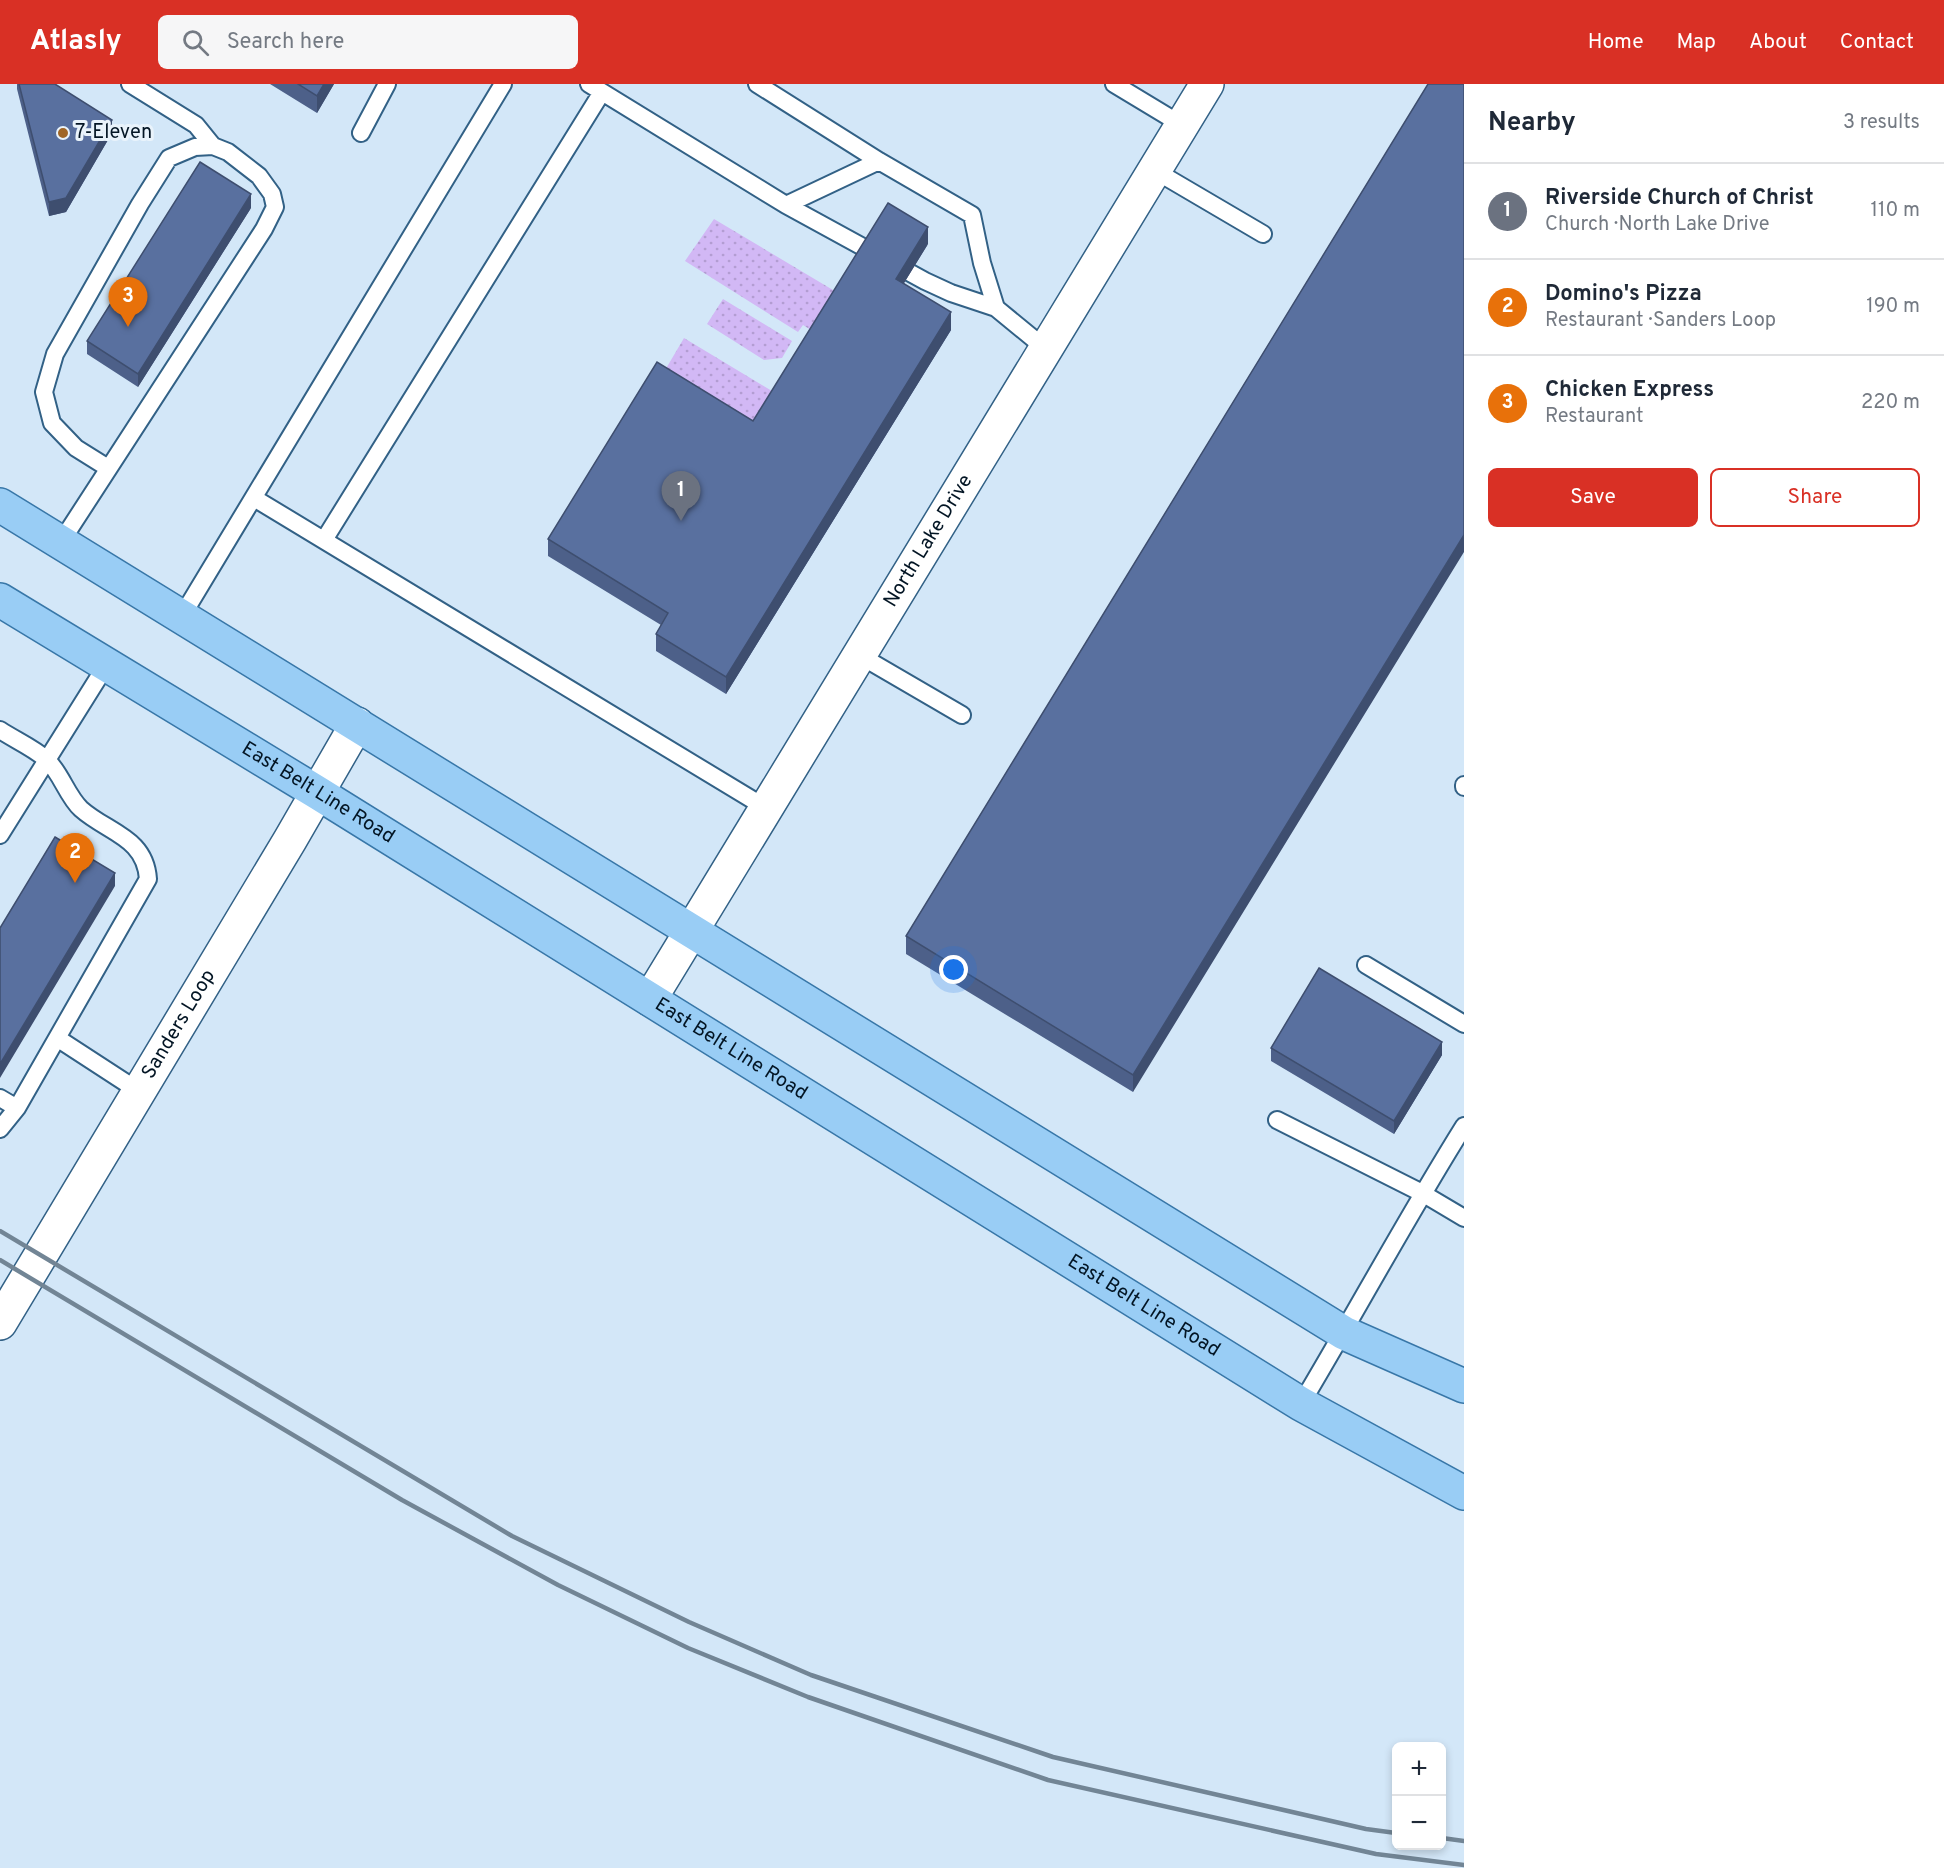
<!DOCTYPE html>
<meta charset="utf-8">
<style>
:root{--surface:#fff;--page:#f6f6f7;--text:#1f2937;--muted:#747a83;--line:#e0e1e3;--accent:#d93025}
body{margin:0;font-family:Overpass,sans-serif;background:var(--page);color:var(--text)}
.controls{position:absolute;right:18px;bottom:18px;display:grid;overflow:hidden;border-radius:9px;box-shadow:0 3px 9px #0003}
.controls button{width:54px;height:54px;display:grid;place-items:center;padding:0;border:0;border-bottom:2px solid var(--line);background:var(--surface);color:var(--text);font:30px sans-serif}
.you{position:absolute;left:954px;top:886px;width:21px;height:21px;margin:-15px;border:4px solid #fff;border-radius:50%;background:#1a73e8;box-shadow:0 0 0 9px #1a73e833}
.badge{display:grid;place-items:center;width:39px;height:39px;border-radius:50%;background:var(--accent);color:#fff;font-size:20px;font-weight:700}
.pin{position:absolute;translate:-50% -50px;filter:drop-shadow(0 2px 3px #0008)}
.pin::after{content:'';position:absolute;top:32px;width:21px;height:18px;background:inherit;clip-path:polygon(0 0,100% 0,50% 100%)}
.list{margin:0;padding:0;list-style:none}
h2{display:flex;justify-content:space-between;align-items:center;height:78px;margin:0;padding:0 24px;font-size:26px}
h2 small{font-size:20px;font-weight:400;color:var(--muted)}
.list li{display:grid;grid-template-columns:39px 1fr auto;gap:18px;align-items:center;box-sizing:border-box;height:96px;padding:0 24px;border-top:2px solid var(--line)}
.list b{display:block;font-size:22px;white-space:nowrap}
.list p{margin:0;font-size:20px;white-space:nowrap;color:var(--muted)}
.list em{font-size:20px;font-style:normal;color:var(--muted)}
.actions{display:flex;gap:12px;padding:18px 24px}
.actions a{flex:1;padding:14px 0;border:2px solid var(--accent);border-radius:9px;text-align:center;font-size:21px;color:var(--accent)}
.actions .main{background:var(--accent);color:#fff}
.icon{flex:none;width:33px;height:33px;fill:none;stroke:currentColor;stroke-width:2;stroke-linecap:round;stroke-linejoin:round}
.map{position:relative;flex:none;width:1464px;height:1784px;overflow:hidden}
header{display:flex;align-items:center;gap:36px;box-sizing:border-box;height:84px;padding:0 30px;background:var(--accent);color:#fff}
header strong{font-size:28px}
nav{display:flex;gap:33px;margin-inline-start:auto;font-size:21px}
.search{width:420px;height:54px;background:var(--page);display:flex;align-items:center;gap:15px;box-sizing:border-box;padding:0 21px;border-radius:9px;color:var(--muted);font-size:22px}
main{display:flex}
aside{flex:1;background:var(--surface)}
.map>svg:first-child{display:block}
</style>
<header>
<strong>Atlasly</strong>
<div class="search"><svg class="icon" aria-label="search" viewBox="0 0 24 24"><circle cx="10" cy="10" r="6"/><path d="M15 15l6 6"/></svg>Search here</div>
<nav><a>Home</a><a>Map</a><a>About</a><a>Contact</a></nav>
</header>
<main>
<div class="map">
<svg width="1464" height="1784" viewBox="0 0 1464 1784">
<defs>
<pattern id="park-dots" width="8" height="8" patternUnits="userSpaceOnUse" patternTransform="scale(1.5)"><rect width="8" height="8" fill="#d2b8f5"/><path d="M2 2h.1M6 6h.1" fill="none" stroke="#b39dd2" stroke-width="1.8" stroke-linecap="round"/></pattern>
</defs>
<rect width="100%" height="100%" fill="#d3e7f8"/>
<path fill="url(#park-dots)" d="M714,135L838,209L814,248L803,241L798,248L685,177Z
M723,215L792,257L782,274L764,276L707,240Z
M684,254L777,310L752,349L661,293Z"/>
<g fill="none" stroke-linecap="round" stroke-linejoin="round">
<g stroke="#326186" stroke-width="20">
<path id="service" d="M130,0L196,41L213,62
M589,0L786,121L879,77
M757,0L879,77L972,131L982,179L996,224
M1114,0L1182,41
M361,49L387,0
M1154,86L1263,150
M786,121L925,197L951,209L996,224L1046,265
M254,414L766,724
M324,456L602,8
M61,458L264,145L275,123L272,110L259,92L228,68L213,62L195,63L169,74L140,120L55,270L44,308L52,339L76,364L108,384
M182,532L503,0
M859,571L962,631
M0,646C15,656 34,664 47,676C61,689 67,712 81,725C108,749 145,753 148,795L17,1024L0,1045
M1464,701V703
M0,751L107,580
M1366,881L1464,940
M57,954L140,1008
M0,1014L17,1024
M1277,1036L1422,1109L1464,1134
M1301,1320C1356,1228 1407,1133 1464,1042"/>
</g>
<g stroke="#326186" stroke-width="36">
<g id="minor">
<path id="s1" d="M650,915L1207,0"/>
<path id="s2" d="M0,1239L290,756L357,640"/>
</g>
</g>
<g stroke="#3877a8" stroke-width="36">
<g id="primary">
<path d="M0,421L1344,1249L1464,1302"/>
<path id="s3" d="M0,516L318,709L1301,1320L1464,1409"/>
</g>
</g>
<use href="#service" stroke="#fff" stroke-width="16"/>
<use href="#minor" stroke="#fff" stroke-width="33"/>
<use href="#primary" stroke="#99cdf5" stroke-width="33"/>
<path stroke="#728595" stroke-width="4.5" d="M0,1147L512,1452L689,1538L811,1591L1053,1673L1366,1745L1396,1749
M0,1176L402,1416L558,1501L688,1564L808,1613L1048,1696L1376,1770L1464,1781
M1442,1754L1464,1757"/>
</g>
<path fill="#4d6089" d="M17,0H55L112,49L66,128L49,132L17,5Z
M270,0H334L317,29Z
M1428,0L1133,1008L906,870V852Z
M251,124L138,303L87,270V257Z
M928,160L904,199L951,246L726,610L656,567V550L661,541L548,472V455L753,337Z
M1271,964L1442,971L1394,1050L1271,977Z"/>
<path fill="#3e4e6f" d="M324,0H334L317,29V12Z
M112,36V49L66,128L49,132V118Z
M251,110V124L138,303V290Z
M928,143V160L896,212V195Z
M951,228V246L726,610V593Z
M1464,451V468L1133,1008V991Z
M115,789V802L0,994V980Z
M1442,958V971L1394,1050V1037Z"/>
<path fill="#59709f" stroke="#3e4e6f" stroke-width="1.5" d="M19,0H55L112,36L66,114L49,118Z
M298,0H324L317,12Z
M1428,0H1464V451L1133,991L906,852Z
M200,78L251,110L138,290L87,257Z
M888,119L928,143L896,195L951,228L726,593L656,550L668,529L548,455L657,278L753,337Z
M55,753L115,789L0,980V844Z
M1319,884L1442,958L1394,1037L1271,964Z"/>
<circle fill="#a06626" stroke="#e9f3fb" stroke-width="2" cx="63" cy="49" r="6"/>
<g text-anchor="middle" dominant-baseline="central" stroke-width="6" stroke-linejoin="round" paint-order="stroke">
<g font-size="20" fill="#031524" stroke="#e9f3fb" text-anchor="start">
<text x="75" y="49">7-Eleven</text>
</g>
<g font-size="20" fill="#031524" stroke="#e9f3fb">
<text stroke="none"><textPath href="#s1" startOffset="536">North Lake Drive</textPath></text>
<text stroke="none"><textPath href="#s3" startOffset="372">East Belt Line Road</textPath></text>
<text stroke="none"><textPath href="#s2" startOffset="348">Sanders Loop</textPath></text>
<text stroke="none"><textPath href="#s3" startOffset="858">East Belt Line Road</textPath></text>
<text stroke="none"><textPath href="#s3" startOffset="1344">East Belt Line Road</textPath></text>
</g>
</g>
</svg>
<div class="controls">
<button>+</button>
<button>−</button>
</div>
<div class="you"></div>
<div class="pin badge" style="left:681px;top:437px;background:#6b7280">1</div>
<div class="pin badge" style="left:75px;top:799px;background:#e8710a">2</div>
<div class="pin badge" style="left:128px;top:243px;background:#e8710a">3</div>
</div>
<aside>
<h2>Nearby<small>3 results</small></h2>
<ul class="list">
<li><span class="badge" style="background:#6b7280">1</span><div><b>Riverside Church of Christ</b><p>Church · North Lake Drive</p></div><em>110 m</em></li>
<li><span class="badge" style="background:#e8710a">2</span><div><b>Domino's Pizza</b><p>Restaurant · Sanders Loop</p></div><em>190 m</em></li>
<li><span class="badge" style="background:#e8710a">3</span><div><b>Chicken Express</b><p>Restaurant</p></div><em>220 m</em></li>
</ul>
<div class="actions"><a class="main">Save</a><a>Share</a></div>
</aside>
</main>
